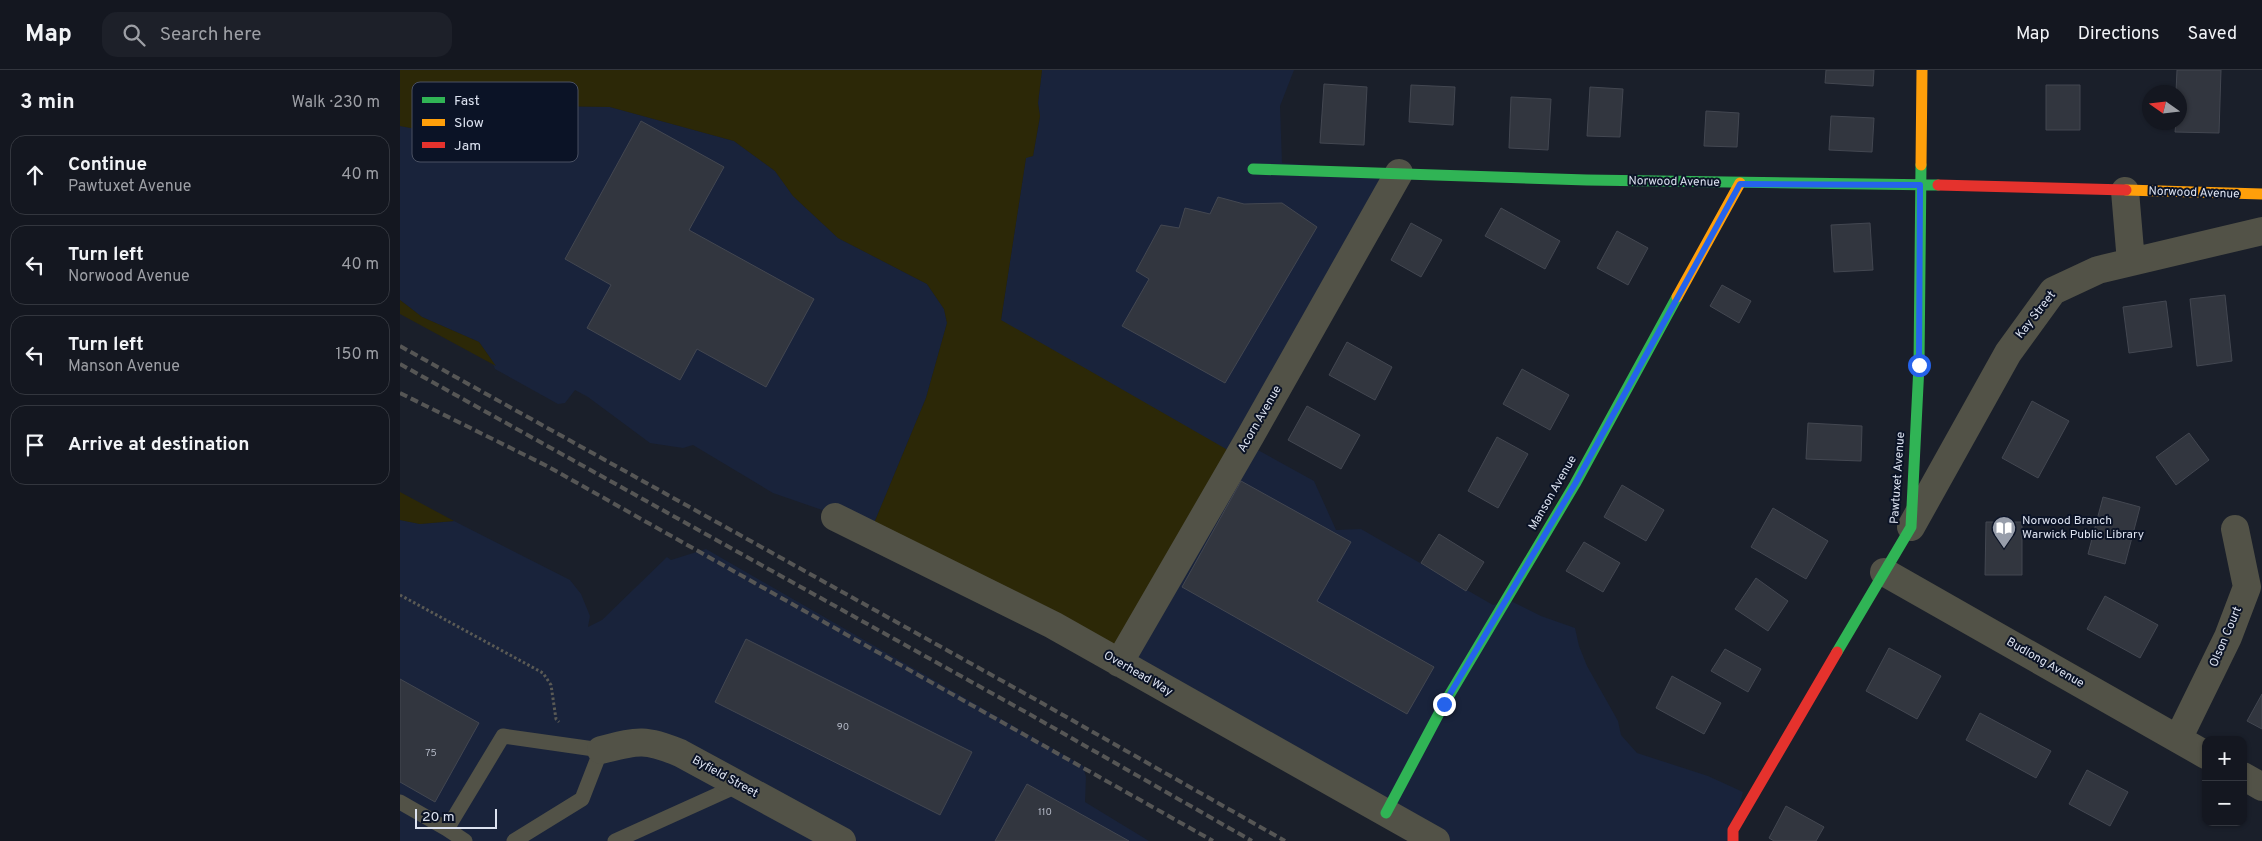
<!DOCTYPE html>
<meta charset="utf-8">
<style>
:root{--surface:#141720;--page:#1d2029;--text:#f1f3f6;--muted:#9d9fa5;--line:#33363e}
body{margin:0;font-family:Overpass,sans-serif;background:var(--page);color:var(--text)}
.controls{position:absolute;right:15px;bottom:15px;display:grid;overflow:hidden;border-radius:10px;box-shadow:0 1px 4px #0004}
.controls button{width:45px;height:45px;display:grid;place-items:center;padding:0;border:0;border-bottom:1px solid var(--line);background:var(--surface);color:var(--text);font:25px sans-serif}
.compass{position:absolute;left:1742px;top:15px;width:45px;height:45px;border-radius:50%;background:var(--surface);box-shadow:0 1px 4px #0004;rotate:284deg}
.scale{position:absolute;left:15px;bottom:12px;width:82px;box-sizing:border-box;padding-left:5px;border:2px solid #dce2f0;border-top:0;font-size:14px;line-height:18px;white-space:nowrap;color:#dce2f0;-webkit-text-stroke:4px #0b1326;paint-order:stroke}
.stop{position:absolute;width:15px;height:15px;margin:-11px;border:4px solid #2563eb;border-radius:50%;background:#fff}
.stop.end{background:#2563eb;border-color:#fff;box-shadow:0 1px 5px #0008}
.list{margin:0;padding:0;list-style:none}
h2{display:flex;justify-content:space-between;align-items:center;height:65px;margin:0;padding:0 20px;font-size:21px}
h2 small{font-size:16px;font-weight:400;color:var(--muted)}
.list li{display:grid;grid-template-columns:32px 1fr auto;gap:15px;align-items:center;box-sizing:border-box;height:80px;margin:0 10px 10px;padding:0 10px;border:1px solid var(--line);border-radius:15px}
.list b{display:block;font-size:19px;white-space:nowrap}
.list p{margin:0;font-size:16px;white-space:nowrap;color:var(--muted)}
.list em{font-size:16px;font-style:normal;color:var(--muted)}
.icon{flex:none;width:28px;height:28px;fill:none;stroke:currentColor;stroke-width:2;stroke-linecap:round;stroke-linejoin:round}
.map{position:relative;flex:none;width:1862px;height:771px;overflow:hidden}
header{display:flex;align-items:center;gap:30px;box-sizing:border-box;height:70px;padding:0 25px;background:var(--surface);border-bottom:1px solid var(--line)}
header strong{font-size:24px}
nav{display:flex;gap:28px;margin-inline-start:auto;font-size:18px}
.search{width:350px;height:45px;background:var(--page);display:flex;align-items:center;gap:12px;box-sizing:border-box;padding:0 18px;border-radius:15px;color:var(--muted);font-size:19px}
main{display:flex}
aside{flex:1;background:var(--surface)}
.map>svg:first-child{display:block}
</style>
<header>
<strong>Map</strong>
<div class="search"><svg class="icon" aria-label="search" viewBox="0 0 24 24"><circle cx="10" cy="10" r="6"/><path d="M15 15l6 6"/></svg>Search here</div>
<nav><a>Map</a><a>Directions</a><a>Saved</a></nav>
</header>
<main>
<aside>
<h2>3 min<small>Walk · 230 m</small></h2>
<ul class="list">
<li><svg class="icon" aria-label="ahead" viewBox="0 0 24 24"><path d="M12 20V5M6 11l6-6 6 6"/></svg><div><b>Continue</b><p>Pawtuxet Avenue</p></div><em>40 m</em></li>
<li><svg class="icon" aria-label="left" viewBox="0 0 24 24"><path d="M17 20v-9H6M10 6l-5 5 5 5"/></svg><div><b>Turn left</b><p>Norwood Avenue</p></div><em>40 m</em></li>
<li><svg class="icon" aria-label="left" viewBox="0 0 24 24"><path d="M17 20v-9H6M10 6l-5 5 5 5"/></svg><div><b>Turn left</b><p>Manson Avenue</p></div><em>150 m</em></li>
<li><svg class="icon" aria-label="arrive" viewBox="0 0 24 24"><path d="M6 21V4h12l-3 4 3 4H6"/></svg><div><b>Arrive at destination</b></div></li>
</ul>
</aside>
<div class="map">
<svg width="1862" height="771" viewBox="0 0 1862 771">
<rect width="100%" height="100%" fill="#1a1f2a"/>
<path fill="#19233b" d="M642,0H894L880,36L882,93L985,101L845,373L914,411L936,460L961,459L1093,535L1109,530L1141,546L1175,558L1179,576L1187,596L1218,651L1221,665L1237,683L1308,706L1343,722L1330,771H1036L958,721L743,599L601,250L626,87L633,86L640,47L638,33Z
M94,35L210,37L334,71L375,101L393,126L438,168L527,214L544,239L547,253L526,328L470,463L428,442L373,423L293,375L283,378L250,373L188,327L175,320L165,333L158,334L95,299L91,289L79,272L22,247L0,230V56L55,66L67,47Z
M0,450L20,454L54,451L170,510L181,524L190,546L188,557L202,550L267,487L271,490L306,479L683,696L686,707L685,732L749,771H0Z"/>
<path fill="#2c2807" d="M0,0H642L638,33L640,46L633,86L626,88L601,250L833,383L725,578L688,574L470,463L526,328L547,253L544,239L527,214L438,168L393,126L375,101L334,71L210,37L94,35L67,47L55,66L0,56Z
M0,230L22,247L79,272L96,296L0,244Z
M0,422L54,451L20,454L0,450Z"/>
<path fill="#32363f" stroke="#434751" d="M1426,0H1474L1473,16L1425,13Z
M1777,0H1821L1819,63L1775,62L1776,52H1780V22H1776Z
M924,14L967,17L964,75L920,73Z
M1011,15L1055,17L1053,55L1009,52Z
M1646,15H1680V60H1646Z
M1190,17L1223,19L1220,67L1187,66Z
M1111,27L1151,29L1148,80L1109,78Z
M1306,41L1339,43L1337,77L1304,76Z
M1431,46L1474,48L1472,82L1429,80Z
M241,51L324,97L289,160L414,229L366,317L297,279L280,310L187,258L211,215L165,189Z
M818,127L844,134L882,133L917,157L825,313L722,256L749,209L736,201L761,155L779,158L785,138L810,144Z
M1101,138L1160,171L1145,199L1085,166Z
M1011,153L1042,170L1021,207L991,190Z
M1470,153L1473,200L1434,202L1431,155Z
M1217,161L1248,178L1228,215L1197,198Z
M1322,215L1351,231L1339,253L1310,236Z
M1825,225L1832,291L1797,296L1790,229Z
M1766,231L1772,277L1729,283L1723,237Z
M947,272L992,297L975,330L929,305Z
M1122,299L1169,325L1150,360L1103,334Z
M1632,331L1669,351L1638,408L1602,388Z
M907,336L960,365L941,399L888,370Z
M1408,353L1462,356L1461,391L1406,389Z
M1789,363L1809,390L1776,415L1756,387Z
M1097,367L1128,384L1098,438L1068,421Z
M841,411L951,472L917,531L1034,597L1007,644L782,517Z
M1222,415L1264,440L1246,471L1204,447Z
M1703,427L1740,437L1725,494L1688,484Z
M1373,438L1428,471L1406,509L1351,477Z
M1586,452H1622V505H1585Z
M1039,464L1084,492L1066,521L1021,493Z
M1184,472L1220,493L1203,522L1166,501Z
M1356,508L1388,531L1368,561L1335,539Z
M1705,526L1758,555L1740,588L1687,559Z
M346,569L572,682L540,745L315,632Z
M1489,578L1541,606L1517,649L1466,621Z
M1325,579L1361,599L1348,622L1311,601Z
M1272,606L1321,633L1304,664L1256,638Z
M0,609L79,653L35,732L0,712Z
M1862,624V659L1847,651Z
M1580,643L1651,681L1636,708L1566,670Z
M1687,700L1728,722L1710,756L1669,734Z
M627,714L729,771H595Z
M1386,736L1424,757L1416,771H1374L1369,768Z"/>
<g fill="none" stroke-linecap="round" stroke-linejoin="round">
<path stroke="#5a5a55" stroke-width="3" stroke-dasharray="2.5 2.5" stroke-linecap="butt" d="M0,525L143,603L151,615L156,649L159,652"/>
<path stroke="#525247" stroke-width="15" d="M0,732L47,759L103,666L201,680L182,729L114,771
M47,759L65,771
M215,771L339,715"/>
<path stroke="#525247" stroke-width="28" d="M1725,121L1731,192
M435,447L653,555L1036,771
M1511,457L1608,283L1653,221L1698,200L1862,161
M1484,502L1806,685
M719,593L851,365L999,103
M1778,669L1828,567L1847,517L1835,459
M201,680C237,671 244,668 280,683L442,771
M1843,706L1862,717"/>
<path stroke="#30b455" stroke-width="11" d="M853,99L1187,110L1538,115
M1437,582L1511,457L1519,295L1521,95
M986,743L1044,634L1175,414L1277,227"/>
<path stroke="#ff9f0a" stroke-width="11" d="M1521,95L1522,0
M1726,120L1862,124
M1277,227L1340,113"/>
<path stroke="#e5322d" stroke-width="11" d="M1538,115L1726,120
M1333,771V760L1437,582"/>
<path stroke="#565655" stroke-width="4" stroke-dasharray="8 4" stroke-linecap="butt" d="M0,276L633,628L885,771
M0,294L631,645L852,771
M0,323L147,396L813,771"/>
</g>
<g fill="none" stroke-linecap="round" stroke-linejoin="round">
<path stroke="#2563eb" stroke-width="6" d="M1044,634L1175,414L1340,114L1520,115L1519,295"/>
</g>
<defs>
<g id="library-pin" transform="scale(1.25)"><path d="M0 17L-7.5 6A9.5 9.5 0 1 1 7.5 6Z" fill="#989eab" stroke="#0b1326"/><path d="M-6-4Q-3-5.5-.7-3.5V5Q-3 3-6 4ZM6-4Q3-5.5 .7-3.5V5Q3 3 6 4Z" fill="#fff"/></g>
</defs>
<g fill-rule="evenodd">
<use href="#library-pin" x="1604" y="458"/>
</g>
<g text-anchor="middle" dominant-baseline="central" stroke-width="4" stroke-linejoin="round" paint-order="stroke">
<g font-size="10" fill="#b2b7c4">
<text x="443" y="657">90</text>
<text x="31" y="683">75</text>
<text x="645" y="742">110</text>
</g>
<g font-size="12" fill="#dce2f0" stroke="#0b1326">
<text transform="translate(1274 112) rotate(1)">Norwood Avenue</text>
<text transform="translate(1794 123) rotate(2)">Norwood Avenue</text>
<text transform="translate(1636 245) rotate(-52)">Kay Street</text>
<text transform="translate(860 349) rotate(-60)">Acorn Avenue</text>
<text transform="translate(1498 408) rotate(-86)">Pawtuxet Avenue</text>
<text transform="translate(1153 423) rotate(-60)">Manson Avenue</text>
<text transform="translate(1826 567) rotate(-67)">Olson Court</text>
<text transform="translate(1645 593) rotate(30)">Budlong Avenue</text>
<text transform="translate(738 604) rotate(30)">Overhead Way</text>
<text transform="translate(325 707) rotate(29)">Byfield Street</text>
</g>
<g font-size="12" fill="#dce2f0" stroke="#0b1326" text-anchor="start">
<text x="1622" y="451">Norwood Branch<tspan x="1622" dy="14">Warwick Public Library</tspan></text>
</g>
</g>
<rect x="12" y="12" width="166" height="80" rx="8" fill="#0b1326" stroke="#4a5163" stroke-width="1"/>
<rect x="22" y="27" width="23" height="6" fill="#30b455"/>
<rect x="22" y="49" width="23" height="7" fill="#ff9f0a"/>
<rect x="22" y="72" width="23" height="6" fill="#e5322d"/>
<g font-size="14" fill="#dce2f0">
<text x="54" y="35">Fast</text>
<text x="54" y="57">Slow</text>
<text x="54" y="80">Jam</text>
</g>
</svg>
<div class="controls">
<button>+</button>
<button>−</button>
</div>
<svg class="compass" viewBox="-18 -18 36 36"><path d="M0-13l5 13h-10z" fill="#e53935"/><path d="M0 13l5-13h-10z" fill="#9d9fa5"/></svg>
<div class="scale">20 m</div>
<div class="stop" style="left:1519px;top:295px"></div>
<div class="stop end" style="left:1044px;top:634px"></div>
</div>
</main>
